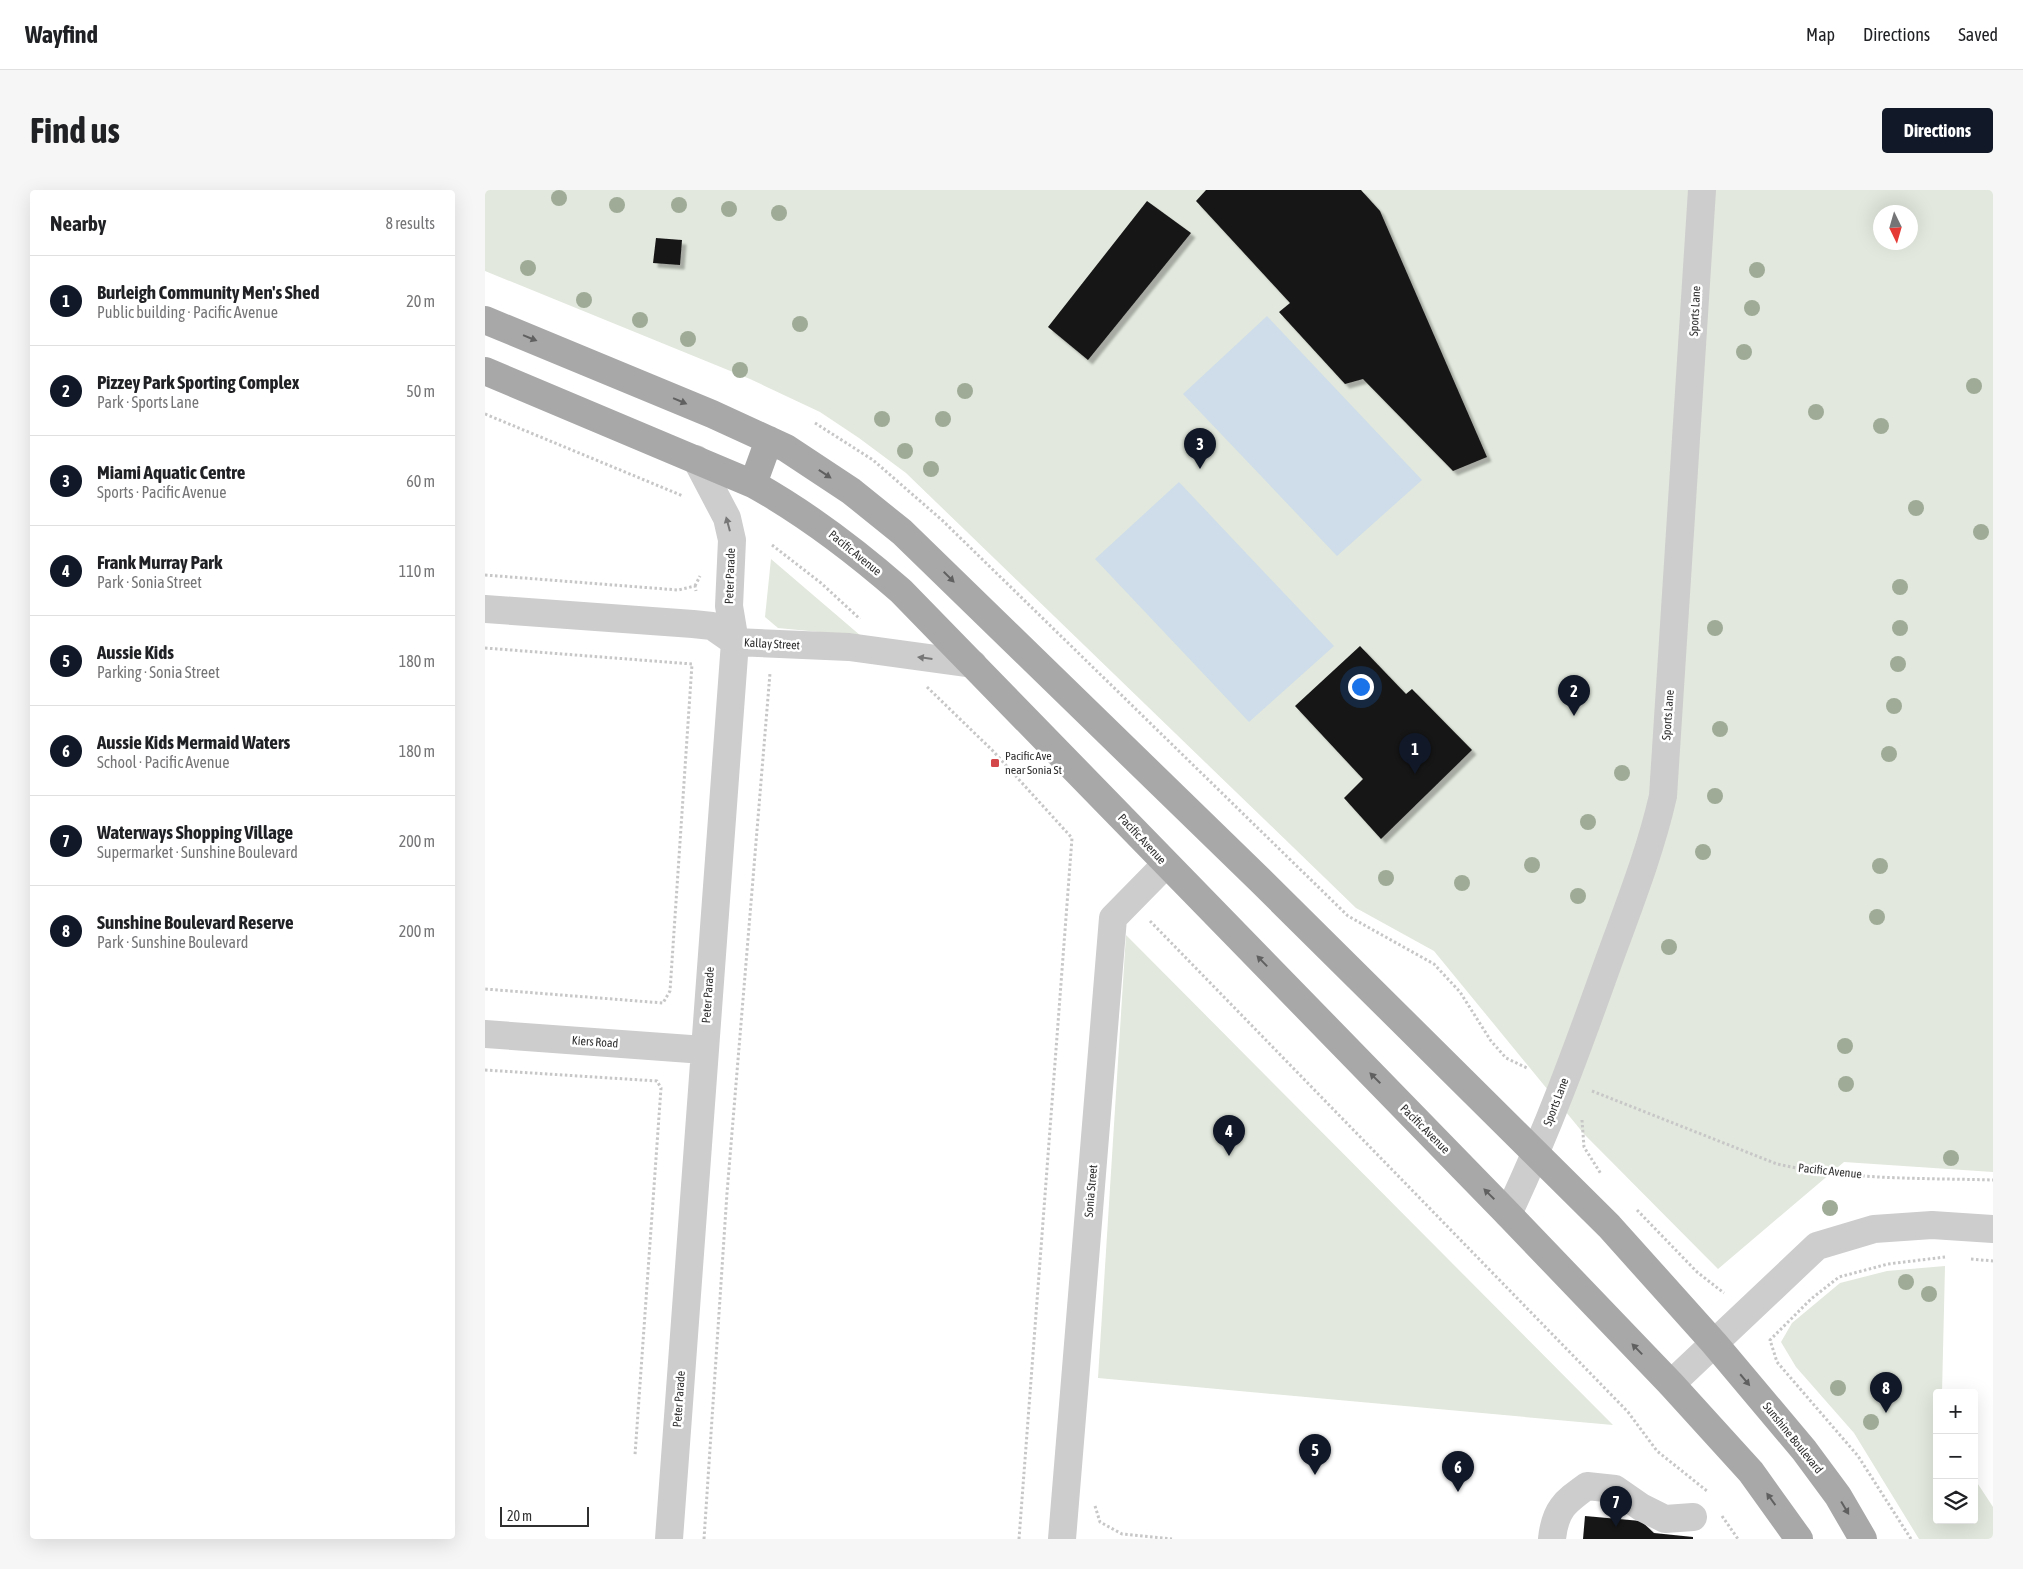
<!DOCTYPE html>
<meta charset="utf-8">
<style>
:root{--surface:#fff;--page:#f6f6f6;--text:#202124;--muted:#757577;--line:#e0e0e0;--accent:#111827}
body{margin:0;font-family:"Asap Condensed",sans-serif;background:var(--page);color:var(--text)}
.controls{position:absolute;right:15px;bottom:15px;display:grid;overflow:hidden;border-radius:5px;box-shadow:0 5px 20px #0002}
.controls button{width:45px;height:45px;display:grid;place-items:center;padding:0;border:0;border-bottom:1px solid var(--line);background:var(--surface);color:var(--text);font:25px sans-serif}
.compass{position:absolute;left:1388px;top:15px;width:45px;height:45px;border-radius:50%;background:var(--surface);box-shadow:0 5px 20px #0002;rotate:175deg}
.scale{position:absolute;left:15px;bottom:12px;width:89px;box-sizing:border-box;padding-left:5px;border:2px solid #303030;border-top:0;font-size:14px;line-height:18px;white-space:nowrap;color:#303030;-webkit-text-stroke:4px #fff;paint-order:stroke}
.you{position:absolute;left:875px;top:496px;width:18px;height:18px;margin:-12px;border:4px solid #fff;border-radius:50%;background:#1a73e8;box-shadow:0 0 0 8px #1a73e833}
.badge{display:grid;place-items:center;width:32px;height:32px;border-radius:50%;background:var(--accent);color:#fff;font-size:16px;font-weight:700}
.pin{position:absolute;translate:-50% -41px;filter:drop-shadow(0 1px 2px #0008)}
.pin::after{content:'';position:absolute;top:26px;width:18px;height:15px;background:inherit;clip-path:polygon(0 0,100% 0,50% 100%)}
.list{margin:0;padding:0;list-style:none}
h2{display:flex;justify-content:space-between;align-items:center;height:65px;margin:0;padding:0 20px;font-size:21px}
h2 small{font-size:16px;font-weight:400;color:var(--muted)}
.list li{display:grid;grid-template-columns:32px 1fr auto;gap:15px;align-items:center;box-sizing:border-box;height:90px;padding:0 20px;border-top:1px solid var(--line)}
.list b{display:block;font-size:19px;white-space:nowrap}
.list p{margin:0;font-size:16px;white-space:nowrap;color:var(--muted)}
.list em{font-size:16px;font-style:normal;color:var(--muted)}
.icon{flex:none;width:28px;height:28px;fill:none;stroke:currentColor;stroke-width:2;stroke-linecap:round;stroke-linejoin:round}
.map{position:relative;flex:none;width:1508px;height:1349px;overflow:hidden;border-radius:5px}
header{display:flex;align-items:center;gap:30px;box-sizing:border-box;height:70px;padding:0 25px;background:var(--surface);border-bottom:1px solid var(--line)}
header strong{font-size:24px}
nav{display:flex;gap:28px;margin-inline-start:auto;font-size:18px}
.intro{display:flex;align-items:center;justify-content:space-between;box-sizing:border-box;height:120px;padding:0 30px}
h1{margin:0;font-size:35px}
.button{padding:12px 22px;border-radius:5px;background:var(--accent);color:#fff;font-size:18px;font-weight:700}
main{display:flex;gap:30px;padding:0 30px}
aside{flex:1;background:var(--surface);border-radius:5px;box-shadow:0 5px 20px #0002}
.map>svg:first-child{display:block}
</style>
<header>
<strong>Wayfind</strong>
<nav><a>Map</a><a>Directions</a><a>Saved</a></nav>
</header>
<div class="intro"><h1>Find us</h1><a class="button">Directions</a></div>
<main>
<aside>
<h2>Nearby<small>8 results</small></h2>
<ul class="list">
<li><span class="badge">1</span><div><b>Burleigh Community Men's Shed</b><p>Public building · Pacific Avenue</p></div><em>20 m</em></li>
<li><span class="badge">2</span><div><b>Pizzey Park Sporting Complex</b><p>Park · Sports Lane</p></div><em>50 m</em></li>
<li><span class="badge">3</span><div><b>Miami Aquatic Centre</b><p>Sports · Pacific Avenue</p></div><em>60 m</em></li>
<li><span class="badge">4</span><div><b>Frank Murray Park</b><p>Park · Sonia Street</p></div><em>110 m</em></li>
<li><span class="badge">5</span><div><b>Aussie Kids</b><p>Parking · Sonia Street</p></div><em>180 m</em></li>
<li><span class="badge">6</span><div><b>Aussie Kids Mermaid Waters</b><p>School · Pacific Avenue</p></div><em>180 m</em></li>
<li><span class="badge">7</span><div><b>Waterways Shopping Village</b><p>Supermarket · Sunshine Boulevard</p></div><em>200 m</em></li>
<li><span class="badge">8</span><div><b>Sunshine Boulevard Reserve</b><p>Park · Sunshine Boulevard</p></div><em>200 m</em></li>
</ul>
</aside>
<div class="map">
<svg width="1508" height="1349" viewBox="0 0 1508 1349">
<defs>
<filter id="shadow"><feDropShadow dx="4.5" dy="4.5" stdDeviation="1" flood-color="#0004"/></filter>
</defs>
<rect width="100%" height="100%" fill="#fff"/>
<path fill="#e2e8dd" fill-rule="evenodd" d="M0,0H1508V982L1359,972L1233,1079L1099,944L949,761L871,718L421,283L374,248L335,222L265,189L0,81ZM1396,22H1426V52H1396Z
M286,369L376,446L293,438L280,427Z
M641,745L1128,1235L613,1188Z
M1460,1076L1457,1203H1452V1330H1489V1288L1508,1317V1349H1434L1369,1243L1311,1177L1296,1152L1307,1133L1355,1093L1402,1081Z"/>
<path fill="#cedde9" d="M782,126L937,290L852,366L698,204Z
M694,292L849,456L764,532L610,369Z"/>
<path fill="#171717" filter="url(#shadow)" d="M721,0H876L895,21L1002,267L968,281L878,189L860,194L794,122L805,113L711,11Z
M662,11L706,43L603,170L563,137Z
M171,48L197,50L195,75L168,73Z
M875,456L921,504L927,499L987,560L896,649L859,608L878,589L810,516Z
M1100,1326L1156,1331L1169,1343L1208,1347V1349H1098Z"/>
<g fill="none" stroke-linecap="round" stroke-linejoin="round">
<path stroke="#c7c7c7" stroke-width="3" stroke-dasharray="2.5 2.5" stroke-linecap="butt" d="M0,224L198,306
M330,233L388,270L458,331L863,726L949,774L975,802L1006,851L1021,868L1042,878
M287,355L336,393L375,429
M0,385L193,400L210,396L211,401
M210,396L215,386
M0,458L207,474L185,801L178,813L0,799
M442,497L508,561L587,648L534,1349
M665,731L1143,1222L1172,1261L1222,1301
M0,880L172,891L176,898L150,1265
M1107,901L1292,974C1362,990 1436,988 1508,990
M1097,930L1099,957L1116,984
M1152,1020L1212,1082L1239,1103
M1486,1069L1508,1071
M610,1316L615,1332L637,1344L687,1349
M1237,1326L1253,1349
M219,1349L242,1003L285,483
M1426,1349L1373,1266L1292,1172L1285,1150L1326,1109L1354,1087L1403,1074L1460,1067"/>
<path stroke="#cdcdcd" stroke-width="28" d="M0,419L208,434L227,436L250,452L364,457L488,474
M0,844L219,860
M1023,1024C1062,942 1093,857 1123,773C1143,718 1165,663 1178,606L1217,0
M1186,1194L1332,1056L1389,1039L1447,1035L1508,1039
M184,1349L250,452L244,416L247,350L242,328L211,269
M577,1349L628,728L681,674
M1067,1349C1070,1319 1080,1312 1102,1296L1130,1299L1156,1317L1180,1329L1208,1327"/>
<path stroke="#a8a8a8" stroke-width="28" d="M0,130L227,224L301,258L366,301L417,342L775,690L1124,1036L1229,1153L1319,1260L1353,1306L1378,1349
M0,181L268,294C322,324 369,360 416,401L1023,1024L1186,1194L1266,1282L1314,1349
M268,294L284,250"/>
</g>
<g fill="#9fab97">
<circle cx="74" cy="8" r="8"/>
<circle cx="132" cy="15" r="8"/>
<circle cx="194" cy="15" r="8"/>
<circle cx="244" cy="19" r="8"/>
<circle cx="294" cy="23" r="8"/>
<circle cx="43" cy="78" r="8"/>
<circle cx="1272" cy="80" r="8"/>
<circle cx="99" cy="110" r="8"/>
<circle cx="1267" cy="118" r="8"/>
<circle cx="155" cy="130" r="8"/>
<circle cx="315" cy="134" r="8"/>
<circle cx="203" cy="149" r="8"/>
<circle cx="1259" cy="162" r="8"/>
<circle cx="255" cy="180" r="8"/>
<circle cx="1489" cy="196" r="8"/>
<circle cx="480" cy="201" r="8"/>
<circle cx="1331" cy="222" r="8"/>
<circle cx="397" cy="229" r="8"/>
<circle cx="458" cy="229" r="8"/>
<circle cx="1396" cy="236" r="8"/>
<circle cx="420" cy="261" r="8"/>
<circle cx="446" cy="279" r="8"/>
<circle cx="1431" cy="318" r="8"/>
<circle cx="1496" cy="342" r="8"/>
<circle cx="1415" cy="397" r="8"/>
<circle cx="1230" cy="438" r="8"/>
<circle cx="1415" cy="438" r="8"/>
<circle cx="1413" cy="474" r="8"/>
<circle cx="1409" cy="516" r="8"/>
<circle cx="1235" cy="539" r="8"/>
<circle cx="1404" cy="564" r="8"/>
<circle cx="1137" cy="583" r="8"/>
<circle cx="1230" cy="606" r="8"/>
<circle cx="1103" cy="632" r="8"/>
<circle cx="1218" cy="662" r="8"/>
<circle cx="1047" cy="675" r="8"/>
<circle cx="1395" cy="676" r="8"/>
<circle cx="901" cy="688" r="8"/>
<circle cx="977" cy="693" r="8"/>
<circle cx="1093" cy="706" r="8"/>
<circle cx="1392" cy="727" r="8"/>
<circle cx="1184" cy="757" r="8"/>
<circle cx="1360" cy="856" r="8"/>
<circle cx="1361" cy="894" r="8"/>
<circle cx="1466" cy="968" r="8"/>
<circle cx="1345" cy="1018" r="8"/>
<circle cx="1421" cy="1092" r="8"/>
<circle cx="1444" cy="1104" r="8"/>
<circle cx="1353" cy="1198" r="8"/>
<circle cx="1386" cy="1232" r="8"/>
</g>
<defs><path id="oneway-solid" d="M-6-.8H1V-3.2L6.5 0L1 3.2V.8H-6Z" transform="scale(1.25)"/></defs>
<g fill="#606060">
<use href="#oneway-solid" transform="translate(45 148) rotate(22)"/>
<use href="#oneway-solid" transform="translate(195 211) rotate(23)"/>
<use href="#oneway-solid" transform="translate(340 284) rotate(34)"/>
<use href="#oneway-solid" transform="translate(464 387) rotate(45)"/>
<use href="#oneway-solid" transform="translate(777 771) rotate(-134)"/>
<use href="#oneway-solid" transform="translate(890 888) rotate(-135)"/>
<use href="#oneway-solid" transform="translate(1004 1004) rotate(-135)"/>
<use href="#oneway-solid" transform="translate(1152 1159) rotate(-134)"/>
<use href="#oneway-solid" transform="translate(1260 1190) rotate(50)"/>
<use href="#oneway-solid" transform="translate(1286 1309) rotate(-126)"/>
<use href="#oneway-solid" transform="translate(1360 1318) rotate(59)"/>
</g>
<g fill="#777">
<use href="#oneway-solid" transform="translate(243 334) rotate(-105)"/>
<use href="#oneway-solid" transform="translate(440 468) rotate(-173)"/>
</g>
<rect fill="#d34649" stroke="#fff" stroke-width="2" x="505" y="568" width="10" height="10" rx="2.5"/>
<g text-anchor="middle" dominant-baseline="central" stroke-width="5" stroke-linejoin="round" paint-order="stroke">
<g font-size="12" fill="#303030" stroke="#fff">
<text transform="translate(1210 121) rotate(-87)">Sports Lane</text>
<text transform="translate(370 363) rotate(39)">Pacific Avenue</text>
<text transform="translate(245 386) rotate(-88)">Peter Parade</text>
<text transform="translate(287 454) rotate(3)">Kallay Street</text>
<text transform="translate(1183 525) rotate(-86)">Sports Lane</text>
<text transform="translate(657 649) rotate(47)">Pacific Avenue</text>
<text transform="translate(223 805) rotate(-86)">Peter Parade</text>
<text transform="translate(110 852) rotate(4)">Kiers Road</text>
<text transform="translate(1071 912) rotate(-69)">Sports Lane</text>
<text transform="translate(940 939) rotate(45)">Pacific Avenue</text>
<text transform="translate(1345 981) rotate(6)">Pacific Avenue</text>
<text transform="translate(606 1001) rotate(-85)">Sonia Street</text>
<text transform="translate(194 1209) rotate(-86)">Peter Parade</text>
<text transform="translate(1308 1248) rotate(51)">Sunshine Boulevard</text>
</g>
<g font-size="12" fill="#303030" stroke="#fff" text-anchor="start">
<text x="520" y="566">Pacific Ave<tspan x="520" dy="14">near Sonia St</tspan></text>
</g>
</g>
</svg>
<div class="controls">
<button>+</button>
<button>−</button>
<button><svg class="icon" aria-label="layers" viewBox="0 0 24 24"><path d="M12 4l9 5-9 5-9-5zM3 14l9 5 9-5"/></svg></button>
</div>
<svg class="compass" viewBox="-18 -18 36 36"><path d="M0-13l5 13h-10z" fill="#e53935"/><path d="M0 13l5-13h-10z" fill="#757577"/></svg>
<div class="scale">20 m</div>
<div class="you"></div>
<div class="pin badge" style="left:930px;top:584px">1</div>
<div class="pin badge" style="left:1089px;top:526px">2</div>
<div class="pin badge" style="left:715px;top:279px">3</div>
<div class="pin badge" style="left:744px;top:966px">4</div>
<div class="pin badge" style="left:830px;top:1285px">5</div>
<div class="pin badge" style="left:973px;top:1302px">6</div>
<div class="pin badge" style="left:1131px;top:1337px">7</div>
<div class="pin badge" style="left:1401px;top:1223px">8</div>
</div>
</main>
